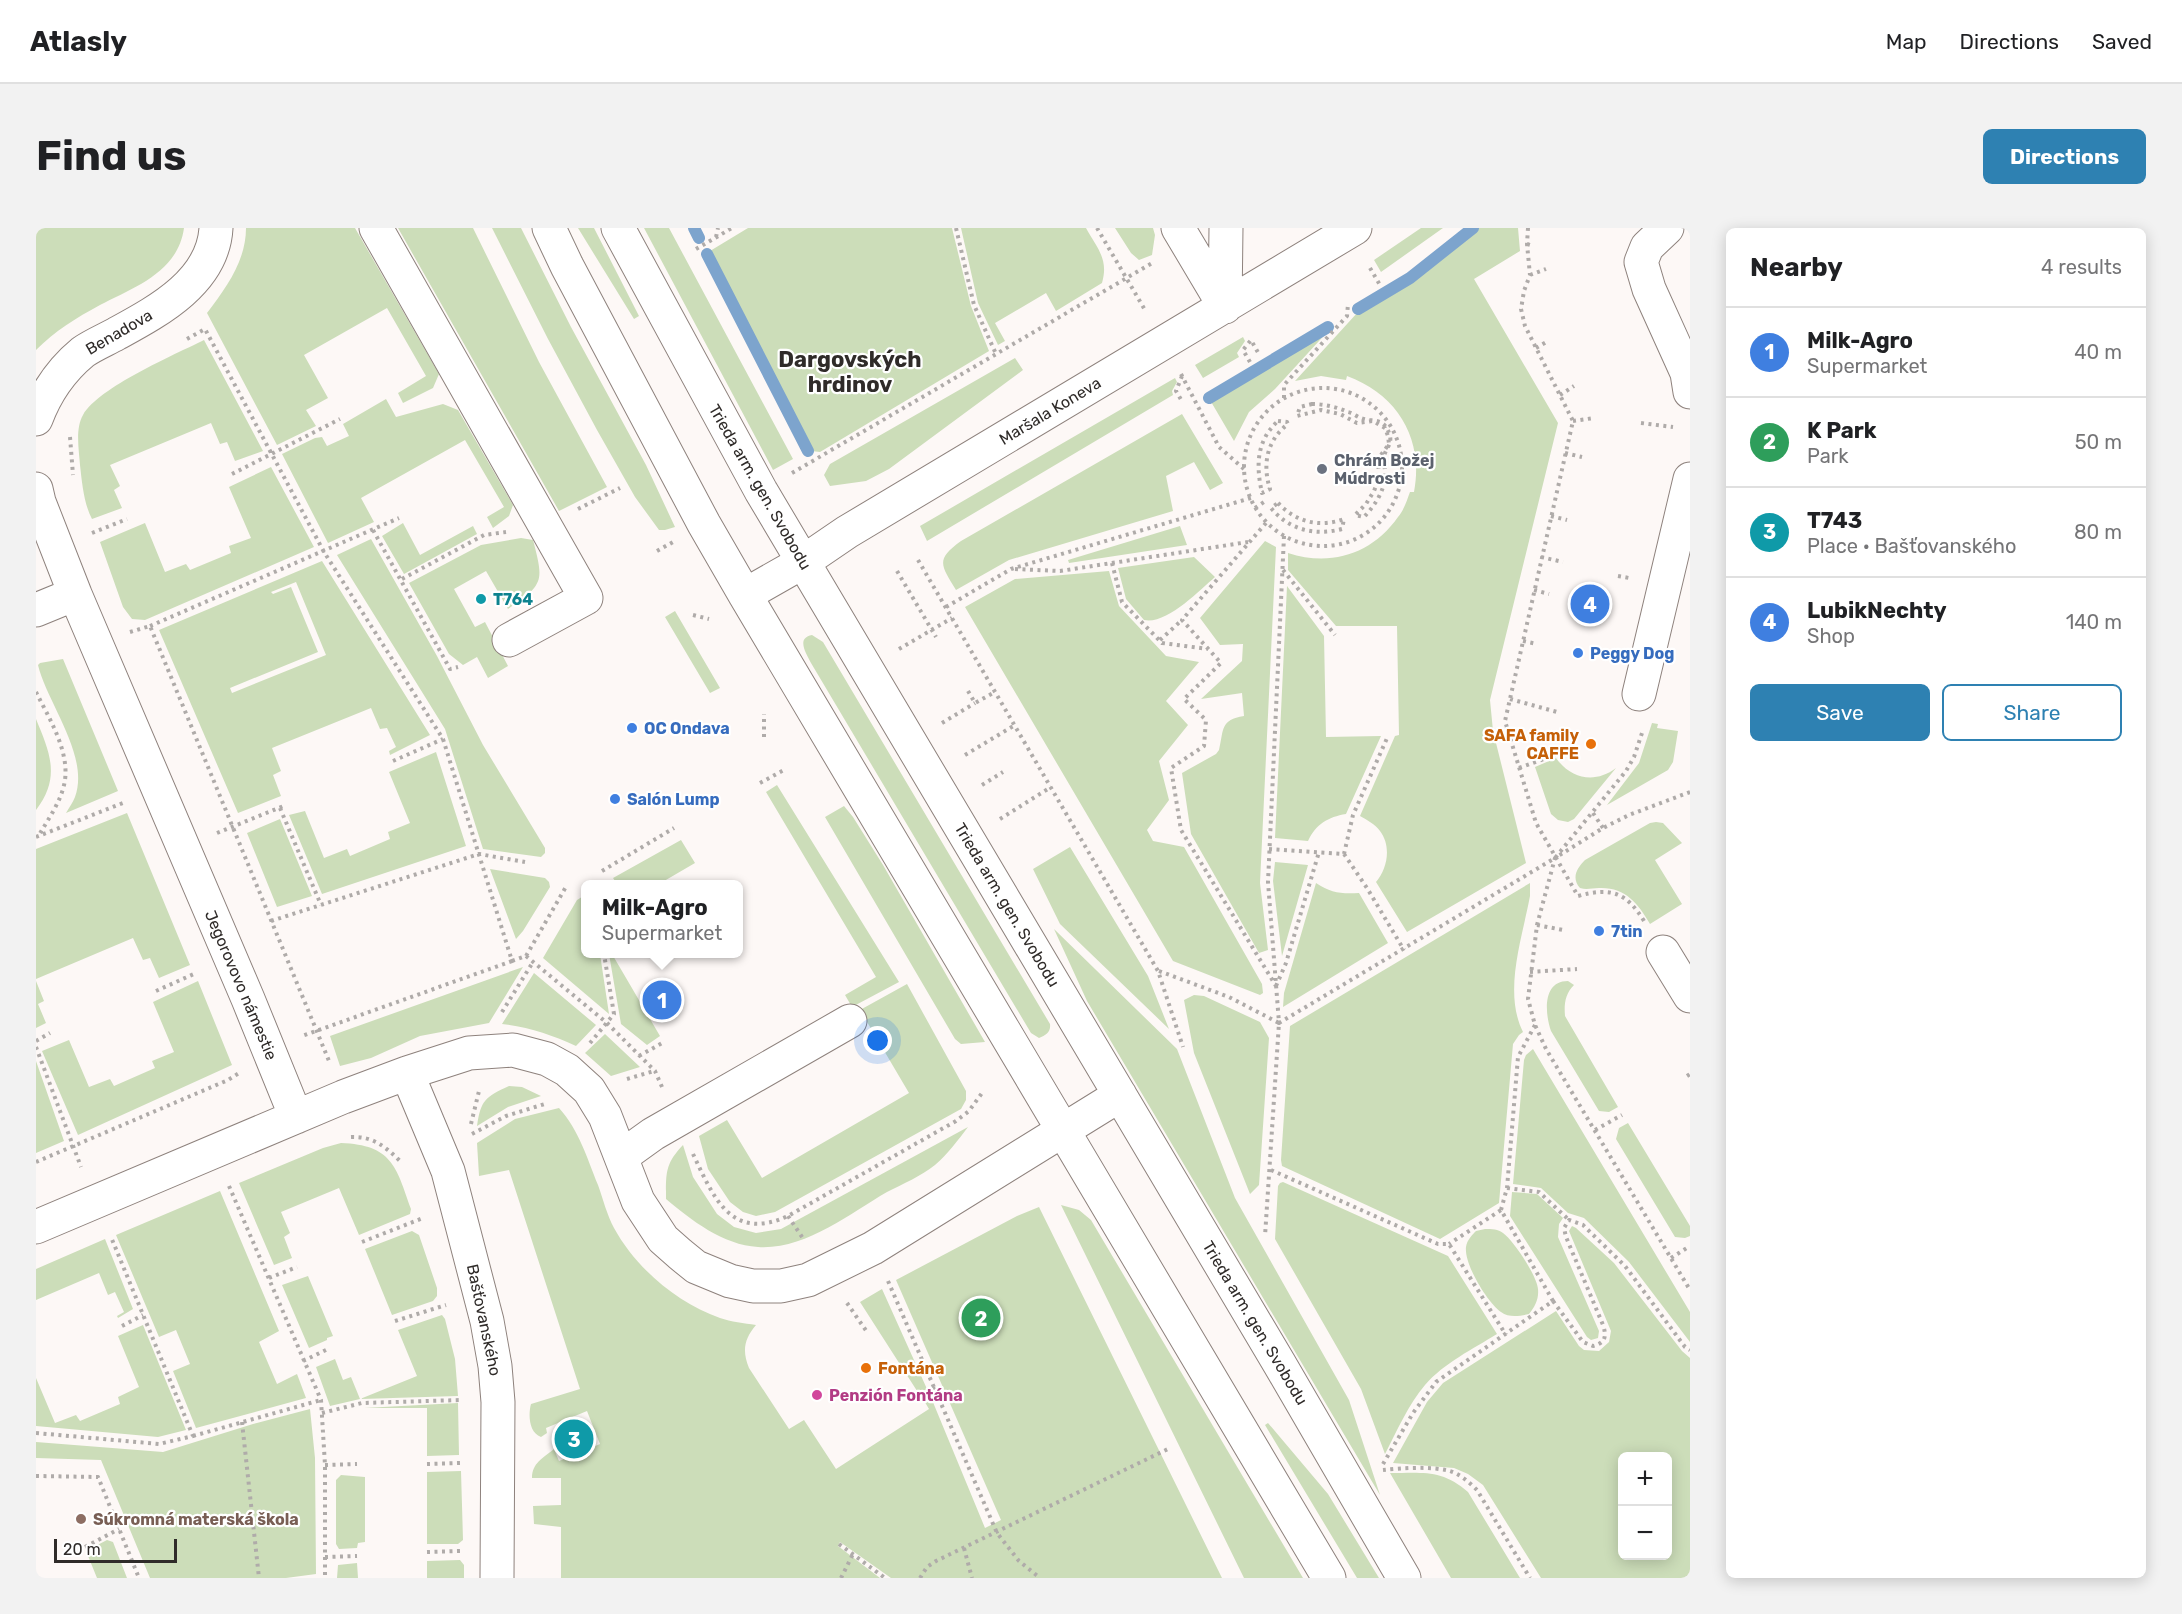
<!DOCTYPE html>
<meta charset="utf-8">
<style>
:root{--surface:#fff;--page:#f2f2f2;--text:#202124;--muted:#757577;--line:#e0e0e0;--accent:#2e81b2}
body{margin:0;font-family:Rubik,sans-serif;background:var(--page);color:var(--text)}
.controls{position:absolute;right:18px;bottom:18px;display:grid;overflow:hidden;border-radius:9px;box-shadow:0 3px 15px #0003}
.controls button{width:54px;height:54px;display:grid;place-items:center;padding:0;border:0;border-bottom:2px solid var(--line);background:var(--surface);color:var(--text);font:30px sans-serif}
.scale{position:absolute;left:18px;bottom:15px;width:123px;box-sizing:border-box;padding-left:6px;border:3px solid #2f2b29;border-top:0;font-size:16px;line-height:21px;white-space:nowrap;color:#2f2b29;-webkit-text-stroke:4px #fff;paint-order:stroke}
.you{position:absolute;left:842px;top:813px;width:21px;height:21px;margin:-15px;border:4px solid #fff;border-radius:50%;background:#1a73e8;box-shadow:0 0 0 9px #1a73e833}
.badge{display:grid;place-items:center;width:39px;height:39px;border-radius:50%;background:var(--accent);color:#fff;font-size:20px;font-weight:700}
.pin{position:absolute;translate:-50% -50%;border:3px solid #fff;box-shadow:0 2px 6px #0006}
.popup{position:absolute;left:545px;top:652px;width:162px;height:78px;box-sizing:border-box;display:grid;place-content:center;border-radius:9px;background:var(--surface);filter:drop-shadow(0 2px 4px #0005);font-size:20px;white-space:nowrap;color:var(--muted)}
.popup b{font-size:22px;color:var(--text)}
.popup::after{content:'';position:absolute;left:50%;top:100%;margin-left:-12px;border:12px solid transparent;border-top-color:var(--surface)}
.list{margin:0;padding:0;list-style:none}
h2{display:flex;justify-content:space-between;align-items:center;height:78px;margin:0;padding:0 24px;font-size:26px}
h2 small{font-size:20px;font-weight:400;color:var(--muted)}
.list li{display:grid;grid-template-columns:39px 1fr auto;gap:18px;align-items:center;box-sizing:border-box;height:90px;padding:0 24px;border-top:2px solid var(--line)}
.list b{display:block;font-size:22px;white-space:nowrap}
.list p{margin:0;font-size:20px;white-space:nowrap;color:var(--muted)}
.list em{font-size:20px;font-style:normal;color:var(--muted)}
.actions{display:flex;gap:12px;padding:18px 24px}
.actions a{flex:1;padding:14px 0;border:2px solid var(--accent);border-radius:9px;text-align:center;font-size:21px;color:var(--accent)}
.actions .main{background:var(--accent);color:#fff}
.map{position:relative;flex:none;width:1654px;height:1350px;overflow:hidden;border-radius:9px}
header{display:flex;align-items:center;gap:36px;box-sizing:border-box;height:84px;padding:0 30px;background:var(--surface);border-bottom:2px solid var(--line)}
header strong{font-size:28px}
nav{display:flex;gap:33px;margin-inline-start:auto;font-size:21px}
.intro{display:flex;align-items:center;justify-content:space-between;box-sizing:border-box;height:144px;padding:0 36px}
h1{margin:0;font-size:42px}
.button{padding:15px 27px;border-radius:9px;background:var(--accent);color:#fff;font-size:21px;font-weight:700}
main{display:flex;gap:36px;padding:0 36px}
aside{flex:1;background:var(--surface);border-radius:9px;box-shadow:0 3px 15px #0003}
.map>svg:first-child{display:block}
</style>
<header>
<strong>Atlasly</strong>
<nav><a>Map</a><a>Directions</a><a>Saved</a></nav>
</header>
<div class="intro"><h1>Find us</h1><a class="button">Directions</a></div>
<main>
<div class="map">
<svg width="1654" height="1350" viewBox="0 0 1654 1350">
<rect width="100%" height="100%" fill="#fdf8f6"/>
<path fill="#ccddb9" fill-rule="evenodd" d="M0,0H148C142,44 99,59 64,77C40,90 19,103 0,122Z
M210,0H319L403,146L397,160L367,175L362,165L390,148L351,80L268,127L292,170L270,182L280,198L241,217L171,85C190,60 210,33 210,0Z
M362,0H437L503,134L571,259L523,283Z
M456,0H485L535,99L610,237L639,299L629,302H623L599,269L561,202L512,111Z
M542,0H558L603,88L598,91Z
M608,0H633L757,231L737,242Z
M712,0H916L935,78L953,123L784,224L775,223L674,23Z
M925,0H1050C1061,20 1073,31 1066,55L1020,83L1010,65L959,95L969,113L962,117L942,75Z
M1079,0H1117L1119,7L1116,27L1103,32L1095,25Z
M1385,0H1407L1345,44L1338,32Z
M1440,0H1482L1484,23L1438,51L1522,195L1454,472L1457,503L1490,635L1371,704L1340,654C1351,641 1356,619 1344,603C1339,596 1331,592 1324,588L1359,508L1363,507L1361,398H1300L1252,342V325C1295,339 1336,326 1362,289C1368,282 1371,272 1374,264H1378C1388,211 1362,167 1311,148L1310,152L1285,148L1259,153L1322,84L1374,52Z
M1294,101L1239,161L1213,184L1198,213L1174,172Z
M1207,109L1209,113L1201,125L1203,129L1167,150L1159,137Z
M168,112L227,223L199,233L191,214L184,216L175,195L74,237L84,258L78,262L86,280L56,291C48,276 46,255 44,237C43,222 39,201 47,187C63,159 138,127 168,112Z
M979,130L987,142L853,241L830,253L794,258L788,247L794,236Z
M1139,150L1141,154L1136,163L1137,167L891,313L884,298Z
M350,171L360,189L407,176L422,182L477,277L473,288L457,300L451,289L468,279L429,212L325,270L338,294L292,315L246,226L279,210L286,209L291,218L313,208L307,196Z
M1146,186L1187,255L1174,262L1158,234L1130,248L1137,283L973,332L920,362C905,337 899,332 925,313Z
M235,239L278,319L109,392L96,391L87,379L64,314L109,295L129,344L150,336L154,342L195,325L193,318L215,310L193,259Z
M367,295L384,327L437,298L441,306L368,346L346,308Z
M1144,298L1151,317L1033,335L1032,332Z
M485,310L497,312C508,354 508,356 472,381L450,343L418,361L439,399L449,394L472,438L452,450L441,429L427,437L413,426L373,355L445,317Z
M335,311L401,428L447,517L509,620V625L505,629L447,621L409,501L301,327Z
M1229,313L1240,319L1224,655L1232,722L1223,725L1155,606L1146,545L1180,526L1183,522C1188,501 1184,492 1208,488L1206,465L1165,471L1206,433L1207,416L1184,417L1164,390Z
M1158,329L1179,349C1163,363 1130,397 1108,392L1090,371L1082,340Z
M286,333L394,507L354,527L353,523L360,519L351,500L344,501L335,480L236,520L245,543L237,547L245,568L202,585L123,402ZM260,354L290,427L196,465L194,460L282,424L255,359L237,366L235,364Z
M1073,343L1083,378L1130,428L1163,434L1130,473L1152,497L1123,533L1133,572L1111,602L1117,613L1148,619L1226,756L1227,765L1224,767L1137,733L929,379L979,351Z
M1251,358L1288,408L1290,509L1345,508L1310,586C1292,589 1280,596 1272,613L1239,610Z
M639,383L684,460L674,465L629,389Z
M776,407L787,414L1014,796C1015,804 1010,807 1003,810L995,805L775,435C770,425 760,410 776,407Z
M27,431L82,563L30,585C33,580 37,574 39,569C54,528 11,475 2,437L4,435Z
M0,491C14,525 25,549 0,582Z
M1616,495L1622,496L1621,500L1642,503L1637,534L1632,542L1571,577L1603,535Z
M400,524L430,618L286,666L253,587L269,583L288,630L311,621L314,628L354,611L352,604L374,595L353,544Z
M1520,530C1535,551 1559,556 1580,540L1538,591L1532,594L1522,592L1515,586L1499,539Z
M741,557L863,754L816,779L809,767L840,749L730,564Z
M808,578L817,589L847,637L949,814L925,816L919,811L789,589Z
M91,585L154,737L123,750L114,730L107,732L97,710L0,751V621Z
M244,591L276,668L241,679L211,605Z
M1620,594L1627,595L1646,615L1619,632L1646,676L1614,696C1602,675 1589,659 1563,660C1556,660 1551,662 1544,660C1535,650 1541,640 1549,632L1614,595Z
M645,612L659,635L623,656H581L577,650Z
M1034,619L1112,748L1133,801L1024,696L997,641Z
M1239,634L1272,637L1246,728L1237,653Z
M454,641L509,650L513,654L514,659L487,703L480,711Z
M1280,655C1295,665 1305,666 1323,665L1352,715L1247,779L1248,765Z
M1494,655V668C1486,711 1467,764 1487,804L1483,807L1477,816L1463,975L1404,1011L1246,938L1245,932L1254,798Z
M549,667L550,726H564L573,786L507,730L541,672Z
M1018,701L1141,821L1199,970L1313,1172L1344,1267L1051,773Z
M573,726H576L624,808L611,817L585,796Z
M487,739L453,795L384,808L335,830L304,838L294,808Z
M498,745L560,797L540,818C516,807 492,799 466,796Z
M0,753L8,773L2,776L10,795L0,800Z
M162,753L196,837L42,907L6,823L33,812L53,859L74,851L78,858L119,840L116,833L138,824L117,774Z
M1532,753L1538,757C1529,766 1528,776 1529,788L1582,879L1573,884L1563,883L1515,803C1509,786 1506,753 1532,753Z
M871,756L930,863V872L925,881L739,984L720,988L707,984L694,974L672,941L663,908L691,892L726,950L873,865L824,782Z
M1158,767L1168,768L1224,794L1233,810L1223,957L1214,966L1158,825L1148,772Z
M569,806L604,839L575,848L549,825Z
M1497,821L1654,1084V1114L1593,1034L1548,990L1532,985L1505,960L1477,956L1488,832L1490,827Z
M0,833L28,913L0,925Z
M473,858L486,859L505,868L472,879L441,898C445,872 449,869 473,858Z
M523,880C543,902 551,930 562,957C567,971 571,987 578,1000C600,1040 641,1075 684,1090C695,1094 708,1095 720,1097C708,1111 706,1123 713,1140L753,1201L768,1192L800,1241L893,1181L887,1171L894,1167L949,1300L965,1292L860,1052L981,988L1003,979L1186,1350H855L804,1314L802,1318L844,1350H525V1299L498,1296L497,1278L525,1277V1250H496C496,1235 507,1230 518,1221L523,1233L564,1216L551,1183L510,1200L511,1205L505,1209C493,1205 492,1187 495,1176L544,1161L473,942L443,948L441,915L479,891Z
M1592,895L1654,998V1008L1649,1010L1639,1009L1580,911L1583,900Z
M932,899C922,912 912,926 899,937C885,948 867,956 851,964C813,986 769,1022 722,1019C687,1017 655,992 630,971C630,945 629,936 647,917L657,949L681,986L698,999L720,1005L745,1001Z
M305,915C356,917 360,938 375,981L374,986L323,1007L303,960L245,984L254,1005L248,1009L256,1030L238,1037L203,955L287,920Z
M1247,954L1412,1028L1461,1106C1437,1121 1408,1135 1389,1157C1372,1177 1361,1203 1349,1226L1325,1161L1239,1011L1242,958L1244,955Z
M184,963L243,1103L223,1114L241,1156L261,1146L270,1170L160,1200L137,1143L154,1136L140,1102L123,1109L80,1007Z
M1476,964L1501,966L1527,990L1523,996L1522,1009L1563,1103L1562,1110L1555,1112L1551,1109L1474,988Z
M1025,977L1043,982L1055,992L1267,1350H1208Z
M1536,998L1540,1000L1578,1035L1646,1123L1654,1130V1350H1505L1447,1257L1432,1246L1418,1240L1357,1235L1391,1174L1407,1155L1520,1083L1543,1118L1548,1122L1563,1123L1573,1114L1575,1103L1533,1003ZM1632,1228V1328H1586V1228Z
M1449,1001C1456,1001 1462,1001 1467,1005C1478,1013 1501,1048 1502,1061C1503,1071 1499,1079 1493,1086C1484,1088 1473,1090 1465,1084C1451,1074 1428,1036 1430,1019C1431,1012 1436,1007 1440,1003Z
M376,1003L383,1007L401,1060V1068L397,1073L356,1087L329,1021Z
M69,1011L97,1081L82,1090L81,1088L88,1084L79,1064L72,1067L63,1045L0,1072V1041Z
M272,1048L297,1108L291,1110V1112L273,1120L246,1057Z
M846,1061L891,1161L883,1166L824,1074Z
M406,1087L409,1091L419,1131L422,1168L324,1171L294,1178L280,1139L299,1131L307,1152L315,1149L324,1171L381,1148L362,1102Z
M107,1097L150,1202L122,1209L0,1198V1150L19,1195L40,1187L44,1193L84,1176L82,1169L103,1159L82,1108Z
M422,1175L423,1227L391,1228V1180H328Z
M274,1181L279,1230L280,1346L250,1350H114L65,1232L0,1230V1214L127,1224L217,1196Z
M1232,1195L1292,1266L1343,1350H1321L1229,1197Z
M425,1243L427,1312L422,1316H391V1244Z
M1354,1245C1386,1245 1406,1241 1432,1264L1484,1350H1415Z
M305,1247L329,1249V1314L322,1315L321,1320L303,1321L300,1316V1252Z
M71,1312L77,1314L91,1350H61L50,1323Z
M424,1332L428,1337V1350H391V1333Z
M321,1335L322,1350H301L302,1337Z"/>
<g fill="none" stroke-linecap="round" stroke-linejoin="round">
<path stroke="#7da4cd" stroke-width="12" d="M658,0L663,10
M671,26L772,223
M1322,81L1374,50L1437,0
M1173,170L1292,99"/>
<g stroke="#8e827d" stroke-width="35">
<path id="minor" d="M340,0L550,370L473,412
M513,0L531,38L668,296L709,367L1293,1350
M582,0L725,263L1243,1135L1368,1350
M1142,0L1189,79L1190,0
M1631,0L1611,19L1605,34L1613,61L1651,145L1654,164
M0,191C10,164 24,143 47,124C57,117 69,112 80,106C122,83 177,54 180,0
M0,261L3,274L39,366L0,382
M39,366L212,771L260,889
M709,367L767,334L811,304L1319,0
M1603,466L1654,251
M1627,724L1654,768
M371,845L412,943L451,1093L459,1138L462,1174L461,1350
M585,929L617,906L814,793
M0,999L307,869L371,845L433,825L477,822L511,831L531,842L553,862L569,888L602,973L627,1011L644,1026L660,1039L694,1053L717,1058H745L772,1052L837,1020L1084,867"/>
</g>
<path stroke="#afaba9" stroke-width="4" stroke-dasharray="3 4.5" stroke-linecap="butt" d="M920,0L938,77L960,126
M1061,0L1109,82
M1492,0L1491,16L1494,47L1488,63L1485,81L1489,98L1537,193L1469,493L1500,595L1542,668C1575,659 1590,664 1608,693
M680,9L682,0
M1491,16L1498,18
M660,21L696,0
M1334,40L1344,57
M1494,47L1510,41
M151,111L169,101L288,324L407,511L476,733L266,808
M1500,120L1512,113
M1214,134L1207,122L1215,112L1224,128
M1145,146L1183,219L1208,241
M1146,148L1140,163L1147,175
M1208 239a79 79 0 1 1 158 0a79 79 0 1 1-158 0Z
M1524,167L1538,158
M1248,170V157L1311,88L1312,76
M1276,176C1288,176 1301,179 1312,184C1317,185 1321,189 1325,190C1338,195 1348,188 1354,208C1356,217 1349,221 1348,229C1347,235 1350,242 1349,248C1348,264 1339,277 1328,289L1319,287L1330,276L1338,263L1343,250L1342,231L1353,216L1352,208L1349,200L1337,193L1321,195L1304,186L1285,182L1261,188L1264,179Z
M1242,193L1251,194L1252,196C1231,212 1226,236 1234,261L1226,265C1220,238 1220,213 1242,193Z
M1537,193L1558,190
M1605,195L1637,199
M34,209L37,247
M1529,225L1546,229
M756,245L1118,34
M196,246L304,191
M1242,275C1260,294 1283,300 1308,291L1306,301C1279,308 1253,302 1235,280Z
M1219,280L1228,274
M542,281L584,260
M1515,288L1531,292
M1230,295L1146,392L1185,435L1148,471L1170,492L1168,518L1135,540L1145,602L1240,758
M337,302L414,441L422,439
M56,305L91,291
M1248,308L1232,654L1243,795L1519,630L1590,543L1598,529L1607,502
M621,323L637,314
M1505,329L1527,334
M882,332L1122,743L1147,819
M1076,335L1086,374L1126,415L1172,421
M979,341L1024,343L1212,314
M1247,342L1299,407
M861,343L900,409
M1582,348L1593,350
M366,351L448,307L470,304
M1498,362L1513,366
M910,379L975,341L1215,270
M657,387L673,391
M114,398L363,290
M94,404L114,398L293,833
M1124,412L1146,392
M1487,413L1501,416
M863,421L916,390
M932,463L939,475L959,464
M0,464C13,490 33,522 29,552C26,572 13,590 3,607
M1474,471L1521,484
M906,495L939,475
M728,509V486
M929,527L979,497
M357,533L407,511
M1483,540L1519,527
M724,555L748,542
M946,557L967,544
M1654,564L1593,587L1567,600L1519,630L1501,697L1492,771L1499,797L1510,821L1654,1062
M244,580L285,677
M1557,585L1567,600
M964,591L1015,559
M181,605L250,577
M0,609L87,575
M1233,621L1308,626L1317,587L1352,508
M1308,626L1331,660L1368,722
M566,643L638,600
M235,693L443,626L489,634
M1501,697L1527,702
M490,728L571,795L619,843L626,859
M476,733L490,728L531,657
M1123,743L1193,769L1243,795L1229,1008
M1494,744L1541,741
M1240,758L1250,735L1283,624
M120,763L160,745
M466,784L497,734
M0,813L14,805
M554,815L578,786L568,726
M0,819L45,939
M603,828L628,814
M1651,848L1654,846
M591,851L618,843
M435,896L443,863
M1559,902L1586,887
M436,906L470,888L512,875
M315,909C337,908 350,919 365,934
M657,926C678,970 695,1014 752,988L920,893L933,883L946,865
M0,934L192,852L203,845
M1235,942L1402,1016H1413L1470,1107
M193,958L285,1172L289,1237V1350
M1471,960L1503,964L1533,992
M1465,982L1471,960L1482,829L1499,797
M752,988L768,1012
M326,1014L387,990
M1635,1030L1654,1018
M233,1050L261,1039
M852,1053L961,1305L983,1333L1004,1350
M1517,1073L1547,1114L1557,1118C1569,1115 1571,1109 1567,1097L1530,1009L1528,1000L1533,992L1547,997L1589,1038L1649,1119L1654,1122
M811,1075L831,1104
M359,1093L410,1077
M86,1098L107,1087
M267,1133L294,1120
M884,1168L899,1159
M286,1185L326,1175L425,1172
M206,1194L223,1350
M0,1205L123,1216L157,1208L75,1009
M157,1208L285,1172
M391,1236L424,1235
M1347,1236L1377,1185L1400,1154L1517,1073L1465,982L1413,1016
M289,1237L321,1236
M1347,1242C1367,1240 1394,1238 1414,1243C1424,1246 1433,1254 1441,1262L1494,1350
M0,1248L62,1249L103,1350
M803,1316L849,1350
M49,1319L83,1301
M928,1320L936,1350
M391,1324L424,1323
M289,1329L321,1328
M805,1350L817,1326
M884,1350L891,1339L900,1333L1134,1220"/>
<use href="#minor" stroke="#fff" stroke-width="33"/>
</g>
<circle fill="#6b7280" stroke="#fff" stroke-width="2" cx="1286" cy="241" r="6"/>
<circle fill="#0f9aa8" stroke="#fff" stroke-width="2" cx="445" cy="371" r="6"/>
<g fill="#3f7fe0" stroke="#fff" stroke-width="2">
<circle cx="1542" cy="425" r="6"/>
<circle cx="596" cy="500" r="6"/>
<circle cx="579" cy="571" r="6"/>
<circle cx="1563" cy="703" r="6"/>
</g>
<g fill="#e8710a" stroke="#fff" stroke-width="2">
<circle cx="1555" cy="516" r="6"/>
<circle cx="830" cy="1140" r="6"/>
</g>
<circle fill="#d1479c" stroke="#fff" stroke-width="2" cx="781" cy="1167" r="6"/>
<circle fill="#8d6e63" stroke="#fff" stroke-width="2" cx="45" cy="1291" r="6"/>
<g text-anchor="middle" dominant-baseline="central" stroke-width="4.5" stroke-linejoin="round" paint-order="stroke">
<g font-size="16" fill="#2f2b29" stroke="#fff">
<text transform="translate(83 104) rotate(-30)">Benadova</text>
<text transform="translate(1014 183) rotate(-31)">Maršala Koneva</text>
<text transform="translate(724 259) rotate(60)">Trieda arm. gen. Svobodu</text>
<text transform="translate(971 677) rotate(59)">Trieda arm. gen. Svobodu</text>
<text transform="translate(205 757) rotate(67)">Jegorovovo námestie</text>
<text transform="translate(448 1092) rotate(78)">Bašťovanského</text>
<text transform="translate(1219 1095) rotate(59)">Trieda arm. gen. Svobodu</text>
</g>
<g font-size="16" font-weight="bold" fill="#5b616d" stroke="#fff" text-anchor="start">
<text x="1298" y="232">Chrám Božej<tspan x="1298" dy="18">Múdrosti</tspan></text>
</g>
<g font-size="16" font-weight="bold" fill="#0d838f" stroke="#fff" text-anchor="start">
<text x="457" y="371">T764</text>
</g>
<g font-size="16" font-weight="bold" fill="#366cbe" stroke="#fff" text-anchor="start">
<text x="1554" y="425">Peggy Dog</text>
<text x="608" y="500">OC Ondava</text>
<text x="591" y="571">Salón Lump</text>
<text x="1575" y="703">7tin</text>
</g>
<g font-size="16" font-weight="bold" fill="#c56008" stroke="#fff" text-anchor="end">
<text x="1543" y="507">SAFA family<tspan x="1543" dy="18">CAFFE</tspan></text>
<text x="842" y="1140" text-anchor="start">Fontána</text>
</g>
<g font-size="16" font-weight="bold" fill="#b23c85" stroke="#fff" text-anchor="start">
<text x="793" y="1167">Penzión Fontána</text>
</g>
<g font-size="16" font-weight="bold" fill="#785e54" stroke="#fff" text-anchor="start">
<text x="57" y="1291">Súkromná materská škola</text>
</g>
<g font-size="22" font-weight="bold" fill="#2f2b29" stroke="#fff">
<text x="814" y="131">Dargovských<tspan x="814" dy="25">hrdinov</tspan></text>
</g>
</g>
</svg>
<div class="controls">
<button>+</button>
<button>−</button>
</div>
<div class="scale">20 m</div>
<div class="you"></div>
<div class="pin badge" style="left:626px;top:772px;background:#3f7fe0">1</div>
<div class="popup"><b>Milk-Agro</b>Supermarket</div>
<div class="pin badge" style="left:945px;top:1090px;background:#2e9e5b">2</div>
<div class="pin badge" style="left:538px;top:1211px;background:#0f9aa8">3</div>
<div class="pin badge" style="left:1554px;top:376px;background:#3f7fe0">4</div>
</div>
<aside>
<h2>Nearby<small>4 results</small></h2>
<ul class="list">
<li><span class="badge" style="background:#3f7fe0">1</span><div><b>Milk-Agro</b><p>Supermarket</p></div><em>40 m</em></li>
<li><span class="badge" style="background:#2e9e5b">2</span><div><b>K Park</b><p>Park</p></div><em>50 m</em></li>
<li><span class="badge" style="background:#0f9aa8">3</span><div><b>T743</b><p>Place · Bašťovanského</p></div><em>80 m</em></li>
<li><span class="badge" style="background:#3f7fe0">4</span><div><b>LubikNechty</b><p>Shop</p></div><em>140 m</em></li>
</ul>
<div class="actions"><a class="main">Save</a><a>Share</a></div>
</aside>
</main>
